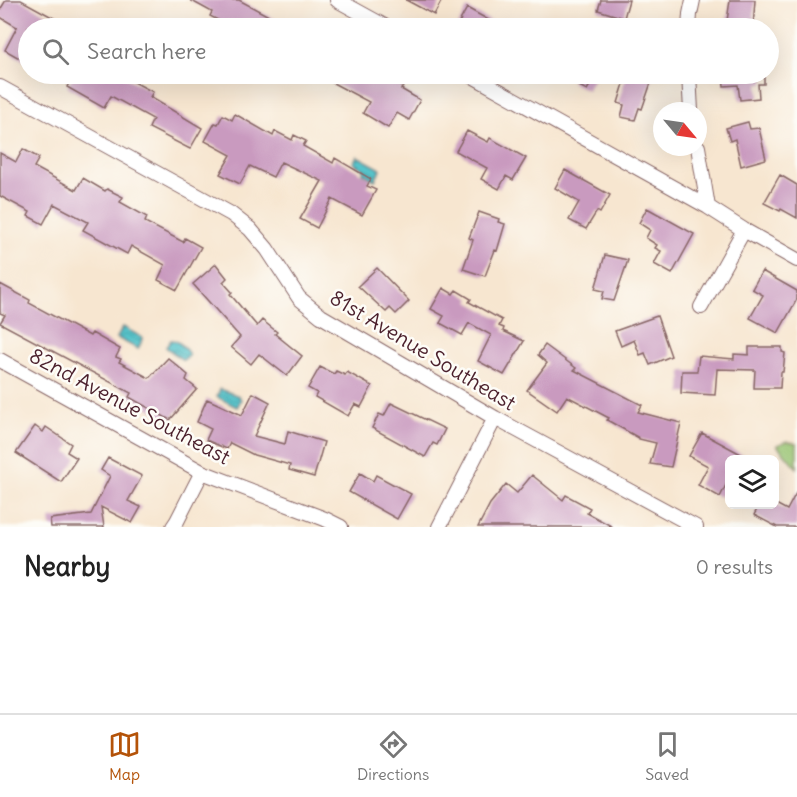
<!DOCTYPE html>
<style>
:root{--surface:#fff;--page:#f6f6f6;--text:#222;--muted:#767676;--line:#e0e0e0;--accent:#b45309}
body{margin:0;font-family:Delius,sans-serif;background:var(--page);color:var(--text)}
.controls{position:absolute;right:18px;bottom:18px;display:grid;overflow:hidden;border-radius:9px;box-shadow:0 6px 24px #0002}
.controls button{width:54px;height:54px;display:grid;place-items:center;padding:0;border:0;border-bottom:2px solid var(--line);background:var(--surface);color:var(--text);font:30px sans-serif}
.compass{position:absolute;left:653px;top:102px;width:54px;height:54px;border-radius:50%;background:var(--surface);box-shadow:0 6px 24px #0002;rotate:119deg}
.list{margin:0;padding:0;list-style:none}
h2{display:flex;justify-content:space-between;align-items:center;height:78px;margin:0;padding:0 24px;font-size:26px}
h2 small{font-size:20px;font-weight:400;color:var(--muted)}
.icon{flex:none;width:33px;height:33px;fill:none;stroke:currentColor;stroke-width:2;stroke-linecap:round;stroke-linejoin:round}
.map{position:relative;flex:none;width:797px;height:527px;overflow:hidden}
.search{position:absolute;background:var(--surface);box-shadow:0 6px 24px #0002;left:18px;right:18px;top:18px;height:66px;display:flex;align-items:center;gap:15px;box-sizing:border-box;padding:0 21px;border-radius:33px;color:var(--muted);font-size:22px}
.sheet{height:186px;background:var(--surface)}
nav{display:flex;justify-content:space-around;align-items:center;box-sizing:border-box;height:84px;border-top:2px solid var(--line);background:var(--surface);font-size:16px;color:var(--muted)}
nav a{display:grid;justify-items:center;gap:3px}
nav .on{color:var(--accent)}
.map>svg:first-child{display:block}
</style>
<div class="map">
<svg width="797" height="527" viewBox="0 0 797 527">
<defs>
<pattern id="water-waves" width="16" height="10" patternUnits="userSpaceOnUse" patternTransform="scale(1.5)"><rect width="16" height="10" fill="#56c4cb"/><path d="M0 5q4-4 8 0t8 0" fill="none" stroke="#4ca8ae"/></pattern>
</defs>
<rect width="100%" height="100%" fill="#fdfcf7"/>
<filter id="ink" filterUnits="userSpaceOnUse"><feTurbulence type="fractalNoise" baseFrequency=".0167" numOctaves="2"/><feDisplacementMap in="SourceGraphic" scale="12" xChannelSelector="R" yChannelSelector="G"/><feConvolveMatrix kernelMatrix="1 2 1 2 8 2 1 2 1" color-interpolation-filters="sRGB"/></filter>
<filter id="wash" filterUnits="userSpaceOnUse"><feTurbulence type="fractalNoise" baseFrequency=".008" numOctaves="4" result="noise"/><feDisplacementMap in="SourceGraphic" scale="24" xChannelSelector="R" yChannelSelector="G"/><feGaussianBlur stdDeviation="1.35" result="paint"/><feColorMatrix in="noise" values="0 0 0 0 0 0 0 0 0 0 0 0 0 0 0 0 0 1.4 0 .05"/><feComposite in="paint" operator="in"/></filter>
<g filter="url(#wash)">
<rect width="100%" height="100%" fill="#f7e6d0"/>
<path fill="#99c472" stroke="#72724e" stroke-width="1.5" d="M787,441L797,443V468L777,445Z"/>
<path fill="url(#water-waves)" stroke="#50727b" stroke-width="1.5" d="M357,156L381,169L375,180L363,173L364,169L353,163Z
M123,327L143,338L138,349L117,338Z
M171,340C179,340 185,348 189,355L183,360L166,347Z
M220,389L239,396L241,400L237,407L217,397Z"/>
<g id="blocks">
<path fill="#c99abf" d="M6,0H21L72,28H28V63L5,50L17,27L0,17V10Z
M190,0H239L291,28H233L210,16L212,12Z
M406,0H442L434,15Z
M601,0H629L624,18L598,10Z
M730,0H755L753,28H726Z
M467,8L503,28H456Z
M74,74H119L153,92L150,97L202,128L190,149L149,128L153,119L111,96L104,108L67,87Z
M316,74H379L403,87L401,89L420,100L409,120L397,113L388,128L363,113L369,102Z
M576,74H597L587,90L571,82Z
M627,74H654L642,109L639,108L635,120L621,117L624,105L618,103Z
M723,74H764V84H758L759,98L740,100L738,85L724,86Z
M235,114L273,136L275,131L292,140L294,135L306,141L303,146L333,163L335,158L371,179L367,186L376,190L362,215L332,199L317,228L300,219L322,181L281,162L273,177L250,166L240,184L220,174L231,155L205,141L215,123L218,124L223,115L232,120Z
M748,122L750,129L759,128L766,159L741,166L735,139L730,141L726,128Z
M467,131L488,142L490,138L526,158L513,180L506,176L499,189L481,179L487,168L456,151Z
M23,149L39,158L34,167L76,190L83,178L105,191L107,189L123,197L120,202L147,217L145,222L183,242L185,238L201,247L177,290L158,280L165,265L131,246L127,254L83,230L88,222L54,204L43,224L28,216L30,212L0,196V153L16,162Z
M565,170L610,195L600,213L597,211L586,229L569,220L579,202L555,188Z
M780,175L797,185V218L781,209L780,211L764,203Z
M647,208L694,234L672,274L654,264L661,251L655,248L657,245L646,238L650,230L639,223Z
M479,212L499,219L498,222L505,224L497,251L495,250L485,276L463,269L473,240L469,238Z
M605,255L628,260L614,301L602,299L604,291L595,289Z
M216,264L227,278L223,282L232,292L230,294L257,326L262,320L277,332L275,334L302,356L287,376L259,354L251,364L231,347L240,337L193,284Z
M377,268L409,301L396,314L390,308L386,312L358,286Z
M762,271L797,291V299L778,333L750,318L763,295L752,289Z
M0,284L30,300L29,303L90,336L92,333L120,349L116,357L121,359L119,362L149,378L168,358L188,375L186,380L197,389L170,420L129,397L131,393L0,323L5,315L0,313Z
M443,288L453,294L456,290L471,299L469,302L502,320L499,326L504,328L503,331L524,341L504,375L478,361L491,335L469,323L462,335L440,323L444,316L431,309Z
M657,316L671,356L650,365L645,353L640,355L634,340L621,346L615,331Z
M545,345L576,368L574,370L642,405L638,412L681,423L671,467L650,464L656,443L639,439V438L607,420L609,418L567,396L557,411L527,390L547,363L538,355Z
M749,347H782V352L785,353L783,372H781L780,388H754L755,370L717,369L715,395L681,393L682,371H697L699,356L734,359V354L749,355Z
M320,367L334,374L336,371L345,375L347,372L372,386L361,407L355,404L348,416L315,397L317,393L308,388Z
M253,393L270,402L254,436L285,444L288,431L324,442L314,477L289,470L290,465L254,455L230,443L227,449L206,440L211,429L197,422L207,399L242,415Z
M391,403L445,429L437,445L433,443L425,457L372,428L379,414L384,416Z
M35,426L43,432L46,427L71,444L67,452L77,458L61,482L16,453Z
M702,433L750,459H729V479L720,497L698,485L708,466L689,456Z
M108,458L142,476L128,501L141,507L132,523L101,507L104,527H51L50,519L91,514L110,476L101,470Z
M360,473L373,481L376,475L411,494L397,519L349,492Z
M532,475L563,500L566,495L590,508L587,513L613,527H478L490,504L506,484L517,493Z
M797,491V527H777L754,515L760,504H776L787,510Z"/>
</g>
</g>
<g filter="url(#ink)">
<use href="#blocks" fill-opacity="0" stroke="#876565" stroke-width="1.5"/>
<g fill="none" stroke-linecap="round" stroke-linejoin="round">
<g stroke="#876565" stroke-width="16">
<path id="street" d="M337,0L388,28
M689,28L690,14L693,0
M469,74L708,207L744,230L797,260
M689,74L691,111
M0,87L231,214L250,229L267,249L299,298L321,316L495,418L696,527
M698,147L708,207
M701,307L744,230
M0,360L202,472L325,519L341,527
M173,527L177,521L202,472
M439,527L495,418"/>
</g>
<use href="#street" stroke="#fff" stroke-width="14"/>
</g>
</g>
<g text-anchor="middle" dominant-baseline="central" stroke-width="5" stroke-linejoin="round" paint-order="stroke">
<g font-size="21" fill="#4a1f2b" stroke="#fdfcf7">
<text transform="translate(423 350) rotate(31)">81st Avenue Southeast</text>
<text transform="translate(130 406) rotate(28)">82nd Avenue Southeast</text>
</g>
</g>
</svg>
<div class="controls">
<button><svg class="icon" aria-label="layers" viewBox="0 0 24 24"><path d="M12 4l9 5-9 5-9-5zM3 14l9 5 9-5"/></svg></button>
</div>
<svg class="compass" viewBox="-18 -18 36 36"><path d="M0-13l5 13h-10z" fill="#e53935"/><path d="M0 13l5-13h-10z" fill="#767676"/></svg>
<div class="search"><svg class="icon" aria-label="search" viewBox="0 0 24 24"><circle cx="10" cy="10" r="6"/><path d="M15 15l6 6"/></svg>Search here</div>
</div>
<section class="sheet">
<h2>Nearby<small>0 results</small></h2>
<ul class="list">
</ul>
</section>
<nav>
<a class="on"><svg class="icon" aria-label="map" viewBox="0 0 24 24"><path d="M3 6l6-2 6 2 6-2v14l-6 2-6-2-6 2zM9 4v14M15 6v14"/></svg>Map</a>
<a><svg class="icon" aria-label="directions" viewBox="0 0 24 24"><path d="M12 3l9 9-9 9-9-9zM9 14v-3h6M13 9l2 2-2 2"/></svg>Directions</a>
<a><svg class="icon" aria-label="saved" viewBox="0 0 24 24"><path d="M7 4h10v16l-5-4-5 4z"/></svg>Saved</a>
</nav>
